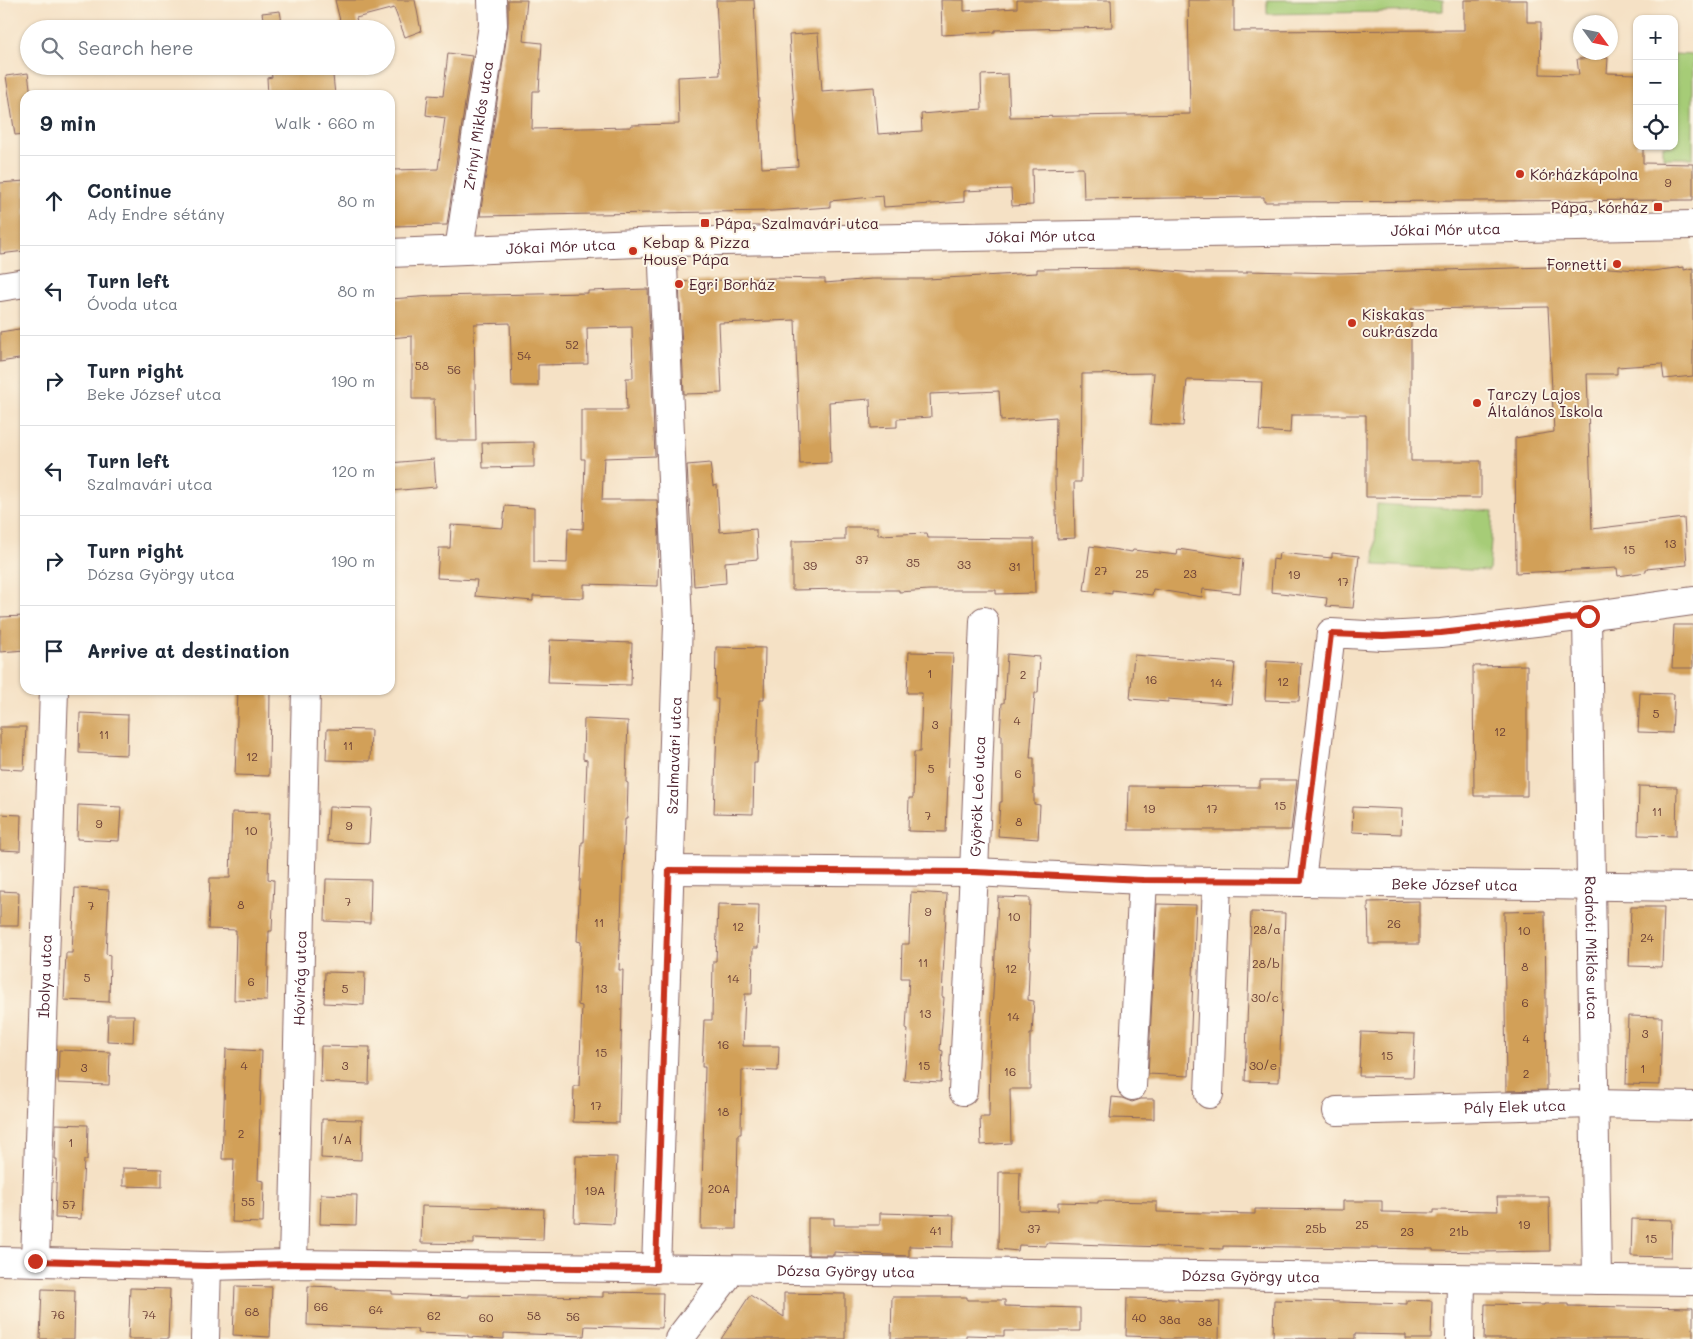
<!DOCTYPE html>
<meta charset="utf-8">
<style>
:root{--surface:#fff;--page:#f2f2f3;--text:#1f2937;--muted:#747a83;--line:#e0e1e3}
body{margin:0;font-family:Mali,sans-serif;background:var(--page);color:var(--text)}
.controls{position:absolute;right:15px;top:15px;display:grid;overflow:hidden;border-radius:10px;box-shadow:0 1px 4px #0004}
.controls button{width:45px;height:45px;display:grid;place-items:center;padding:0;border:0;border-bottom:1px solid var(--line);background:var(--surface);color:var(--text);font:25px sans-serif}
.compass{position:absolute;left:1573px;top:15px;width:45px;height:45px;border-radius:50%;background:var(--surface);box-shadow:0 1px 4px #0004;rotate:123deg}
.stop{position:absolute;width:15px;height:15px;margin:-11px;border:4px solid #c8321e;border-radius:50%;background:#fff}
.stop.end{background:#c8321e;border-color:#fff;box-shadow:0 1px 5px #0008}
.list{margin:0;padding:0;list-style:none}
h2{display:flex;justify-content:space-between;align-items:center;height:65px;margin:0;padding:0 20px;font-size:21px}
h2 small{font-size:16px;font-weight:400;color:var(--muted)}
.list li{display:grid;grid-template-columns:32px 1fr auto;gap:15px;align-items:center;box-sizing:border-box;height:90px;padding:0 20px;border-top:1px solid var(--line)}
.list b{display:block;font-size:19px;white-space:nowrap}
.list p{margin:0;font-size:16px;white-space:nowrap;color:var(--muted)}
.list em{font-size:16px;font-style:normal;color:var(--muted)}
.icon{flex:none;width:28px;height:28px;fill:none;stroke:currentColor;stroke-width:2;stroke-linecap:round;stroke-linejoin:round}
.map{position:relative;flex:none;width:1693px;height:1339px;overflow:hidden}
.search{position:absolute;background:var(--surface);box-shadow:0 1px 4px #0004;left:20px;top:20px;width:375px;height:55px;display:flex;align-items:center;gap:12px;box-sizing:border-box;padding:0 18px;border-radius:28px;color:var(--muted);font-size:19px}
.panel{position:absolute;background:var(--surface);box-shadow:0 1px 4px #0004;left:20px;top:90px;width:375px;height:605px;border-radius:15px}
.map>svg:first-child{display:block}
</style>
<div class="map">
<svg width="1693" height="1339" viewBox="0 0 1693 1339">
<rect width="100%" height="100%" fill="#fcf5e5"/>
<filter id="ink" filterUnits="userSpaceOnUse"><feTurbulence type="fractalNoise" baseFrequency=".02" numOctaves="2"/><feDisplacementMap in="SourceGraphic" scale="10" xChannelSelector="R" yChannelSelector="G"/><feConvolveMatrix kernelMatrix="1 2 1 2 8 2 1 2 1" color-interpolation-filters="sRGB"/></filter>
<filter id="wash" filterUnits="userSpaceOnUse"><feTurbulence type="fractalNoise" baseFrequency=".0096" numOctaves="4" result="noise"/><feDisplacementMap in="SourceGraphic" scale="20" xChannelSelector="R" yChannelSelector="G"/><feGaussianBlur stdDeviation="1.12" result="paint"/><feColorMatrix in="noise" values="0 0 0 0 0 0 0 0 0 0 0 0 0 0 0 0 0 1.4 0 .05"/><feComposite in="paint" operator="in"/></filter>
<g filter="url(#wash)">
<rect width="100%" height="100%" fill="#f5e1c5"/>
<path fill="#a6cc77" stroke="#787651" d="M1267,0H1443V11L1267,14Z
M1674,54L1693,55V158H1663V146H1674Z
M1377,504L1493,511L1489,571L1374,565Z"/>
<g id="blocks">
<path fill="#d2a059" d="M335,0H415L421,31L405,37L394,8L356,18L359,29H342Z
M508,0H527L523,41L542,43L539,91H533L532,129L631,127V125L679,124L678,77L720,75L716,0H754L762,168L798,166L789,35L818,33L822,91L874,87L878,134L922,131L921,114L982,109L981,75L1008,74L1010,117L1190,114L1188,0H1234V31L1464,30V0H1527V22H1541L1540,74L1579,75L1577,59L1608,58L1607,73L1637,74V146H1643V163L1693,164V200L1264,202V197L1084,199L1083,168L1032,169L1033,205L1012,206L1011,189L964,191V202L884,207L883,196L830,201V207L772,211L480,216L508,27Z
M941,0H964V11L1017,8V0H1111L1112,27L995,30V32L942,35Z
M280,11L283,29H265L262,13Z
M448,53L472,56L447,225L390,226V170L438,169L445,118L426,115L428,95L443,96Z
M270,66H332L335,95H268L267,78L272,77Z
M28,73L31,95H25V134L15,135L6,76Z
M25,181V251L0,254V183Z
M1582,266L1652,271L1684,267V270L1693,268V376L1664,379L1662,364L1617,367V374H1587L1592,529L1684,518L1687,565L1646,569V572L1618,576L1617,568L1516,573L1515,438L1554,432L1548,307L1411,309V461H1481V498L1366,497V415H1291L1290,433L1259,431L1262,382L1187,380L1183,426L1150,424L1154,373L1082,374L1081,482H1074L1075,538L1057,539L1055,482L1056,417L1001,421L999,391L930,394L931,417L897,419V427L871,428L870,399L829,402L831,463L800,464L795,320L719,323L722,393L684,394L679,282L773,278L825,279V283L872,279H927L1037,273V269L1137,268L1195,273H1247V271L1340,273Z
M648,289L655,456L604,458L602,500H657L659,535L658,586L584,584V598L533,596V601L475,596L477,580L437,578L439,548H450L451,525L503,528L505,506L534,508V562L567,563L568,528L583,529L585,459H581V410H627L626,378H633L632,327L587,328L588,364L538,365V386H512L510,323L474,324L476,441H435L434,399H412V336L390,338V299L433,296L588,293V291Z
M25,328V358L0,362V332Z
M534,442V467L483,468L482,443Z
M434,459L436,487L390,491V463Z
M710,463L713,486L717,485L720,532L756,529L758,559L725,562L726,583L694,586L687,465Z
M845,527H878V535L927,533L928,538L1034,539L1035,593L996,594V590H929L899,592V590H846V589L792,590V541L845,540Z
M1090,546L1132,552L1133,550L1177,555L1178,549L1243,559L1240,593L1203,589L1202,597L1153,589L1152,595L1112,590V594L1084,590Z
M1279,553L1332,558V553L1359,556L1353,608L1326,606L1327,598L1271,592L1273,559L1278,560Z
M25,616V650L0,652V617Z
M1674,625H1693V668H1672Z
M550,640L632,643L631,685L548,683Z
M716,647L765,648L764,700H759L757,763H754L753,814L714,813L718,699H715Z
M909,652L953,653L946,832L908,831L909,798H913L914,752H920L922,693H907Z
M1007,654L1040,657L1038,693H1035L1030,758H1034V804L1040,805L1038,839L998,836L1000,802H1002V735H1000L1002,703H1004Z
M1134,655L1235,663L1231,704L1168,699V702L1130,699Z
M1267,661L1301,663L1299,701L1265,700Z
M1527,665V796H1474L1473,666Z
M238,690H270L269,776L235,775Z
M1640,693L1674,694L1672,733L1638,732Z
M80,713L128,715L127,755L79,753Z
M584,719L628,721L626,782L628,783L627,819H625L619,970H623L619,1123L573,1122L574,1086H579L582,1006L578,1005L581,942L577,941L582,842H584L587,760L583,759Z
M0,727H26L24,770L0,769Z
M327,729L371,730L370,761L326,760Z
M1260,780H1297L1291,830H1128L1129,786L1260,787Z
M1639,786L1677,787L1676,836L1638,835Z
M78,805L121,807L119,841L77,839Z
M329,807L371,808L369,843L327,841Z
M1353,807L1402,809L1401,834L1352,832Z
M232,812L270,813L268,879L274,880L272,931H269L267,1001L234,1000L236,930L208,929L210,878H230Z
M0,814L21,815L20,851L0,850Z
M326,879L371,880L370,923L325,921Z
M75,888L109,890L106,954L110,955L109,1002L64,1000L66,953H72Z
M0,891L19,892L18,926H0Z
M911,892L947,894L942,997H944L940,1050L943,1051L941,1082L904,1080L908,1030L906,1029L909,978H901L902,944H909Z
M998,897L1030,898L1029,947L1030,948L1028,1000L1034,1001L1032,1034H1030V1089H1010L1011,1143L981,1145L980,1117H989L990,1052Z
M1419,901V944H1369L1368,902Z
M718,904L759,905L758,948H753L752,994H745L743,1046H779L778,1071L742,1070L741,1134H738L736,1229H701L705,1067H702L704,1020H712L713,961H716Z
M1157,904L1196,905L1189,1076L1148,1074Z
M1631,907H1664L1662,967L1629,966Z
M1545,911L1547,1090L1506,1091L1504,912Z
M1251,912L1285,913L1279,1082L1245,1081Z
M325,972L365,973L364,1005L324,1003Z
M108,1015H134L133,1042L107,1041Z
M1628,1016L1662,1017L1660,1085L1626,1084Z
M1361,1032L1415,1034L1413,1077L1359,1076Z
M321,1046L370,1047L369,1084L320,1082Z
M226,1049L262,1051L258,1180L264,1181L263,1223L232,1222L234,1159H222Z
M59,1050L110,1052L109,1085L58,1083Z
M1112,1097L1122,1098L1132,1102L1141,1099H1154V1119L1110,1118Z
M322,1119L362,1120L361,1160L321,1158Z
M56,1124L88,1125L87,1160H84L81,1219L55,1218L57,1159H55Z
M576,1156L617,1157L614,1224L574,1222Z
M123,1168L162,1169V1187L123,1186Z
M999,1172H1020L1019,1210L1058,1211V1202L1098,1203V1201L1157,1202V1212L1255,1214V1209L1343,1210V1201H1382V1212L1434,1213V1210L1498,1211L1497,1197H1549L1550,1251L1484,1252L1433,1251V1249L1223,1246V1249L1046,1243V1246L1019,1245L1018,1251L998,1249Z
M321,1194L357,1195L356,1225L320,1224Z
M422,1206L544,1209L543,1240L474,1238V1244L421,1243Z
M880,1213L954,1215L953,1247L909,1246V1256L834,1252V1255H808V1218H834V1225H880Z
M1632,1219L1672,1220L1671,1257L1631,1256Z
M235,1286L272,1287L270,1337L233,1335Z
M308,1286L336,1287V1289L392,1291V1294L469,1297V1295L603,1297V1292L663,1293L662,1328L585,1326L584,1336L504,1333V1339L468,1337V1335L417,1333L418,1329L307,1325Z
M130,1288L170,1289L168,1339H128Z
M42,1289L75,1290L74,1339H40Z
M784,1293L845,1294V1339H721L750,1295L784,1317Z
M892,1297H967V1300H1005V1306L1080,1308V1331H1004V1336L966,1335V1339H891Z
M1127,1298L1178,1299V1301L1220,1302L1219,1339H1162V1337L1126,1336Z
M1274,1300L1407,1304V1300L1432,1301L1431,1339H1406V1335L1355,1334V1339L1273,1338Z
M1485,1304L1544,1305V1304H1568V1306L1693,1308V1339H1484Z"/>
</g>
</g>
<g filter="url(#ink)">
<use href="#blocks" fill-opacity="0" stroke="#866361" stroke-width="1"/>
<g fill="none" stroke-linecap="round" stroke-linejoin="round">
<g stroke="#866361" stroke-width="30">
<g id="minor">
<path id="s1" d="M459,250L493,25L492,0"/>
<path id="s2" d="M390,253L662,242L1693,225"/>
<path d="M0,287L25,283"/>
<path id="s3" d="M1587,616L1597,1280"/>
<path id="s4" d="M669,870L974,872L1143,880L1693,887"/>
<path d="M1301,881L1331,633L1383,636L1441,633L1587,616L1693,601"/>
<path d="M1132,1086L1143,880"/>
<path id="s5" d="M963,1091L974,872L984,621"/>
<path d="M1209,1094L1217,881"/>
<path id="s6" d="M1337,1111L1594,1104L1693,1106"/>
<path id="s7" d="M0,1261L207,1266L293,1264L1693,1281"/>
<path id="s8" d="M35,1261L54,690"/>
<path id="s9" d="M293,1264L306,690"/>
<path id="s10" d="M656,1269L678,624L662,242"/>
<path d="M205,1339L207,1266"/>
<path d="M679,1339L732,1270"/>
<path d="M1460,1339L1461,1279"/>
</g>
</g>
<use href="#minor" stroke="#fff" stroke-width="28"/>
</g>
</g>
<g fill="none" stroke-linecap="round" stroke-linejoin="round" filter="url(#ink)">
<path stroke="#c8321e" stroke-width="6" d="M35,1261L207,1266L293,1264L656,1269L669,870L974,872L1143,880L1301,881L1331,634L1383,636L1441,633L1588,616"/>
</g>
<g fill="#c8321e" stroke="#fcf5e5" stroke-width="2">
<circle cx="1520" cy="174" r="5"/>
<rect x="1653" y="202" width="10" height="10" rx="2.5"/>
<rect x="700" y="218" width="10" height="10" rx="2.5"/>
<circle cx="633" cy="251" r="5"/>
<circle cx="1617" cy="264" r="5"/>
<circle cx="679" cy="284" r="5"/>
<circle cx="1352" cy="323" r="5"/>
<circle cx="1477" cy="403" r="5"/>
</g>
<g text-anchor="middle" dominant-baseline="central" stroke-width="4" stroke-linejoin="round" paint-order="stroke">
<g font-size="12" fill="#6c3f36">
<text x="1668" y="182">9</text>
<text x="572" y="344">52</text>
<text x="524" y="355">54</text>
<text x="422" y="365">58</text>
<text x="454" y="369">56</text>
<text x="1670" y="543">13</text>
<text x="1629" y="549">15</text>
<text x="862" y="559">37</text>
<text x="913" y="562">35</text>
<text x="964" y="564">33</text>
<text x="810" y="565">39</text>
<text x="1015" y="566">31</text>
<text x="1101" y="570">27</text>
<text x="1142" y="573">25</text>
<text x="1190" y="573">23</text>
<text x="1294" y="574">19</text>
<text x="1343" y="581">17</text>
<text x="930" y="673">1</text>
<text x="1023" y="674">2</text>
<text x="1151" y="679">16</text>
<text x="1283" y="681">12</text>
<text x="1216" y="682">14</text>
<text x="1656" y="713">5</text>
<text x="1017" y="720">4</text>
<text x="935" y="724">3</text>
<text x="1500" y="731">12</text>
<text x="104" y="734">11</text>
<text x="348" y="745">11</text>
<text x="252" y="756">12</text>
<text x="931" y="768">5</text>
<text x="1018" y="773">6</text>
<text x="1280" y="805">15</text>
<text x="1149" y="808">19</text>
<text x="1212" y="808">17</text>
<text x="1657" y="811">11</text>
<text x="928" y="815">7</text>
<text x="1019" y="821">8</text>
<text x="99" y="823">9</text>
<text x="349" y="825">9</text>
<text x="251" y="830">10</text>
<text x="348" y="901">7</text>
<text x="241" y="904">8</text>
<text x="91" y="905">7</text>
<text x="928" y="911">9</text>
<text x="1014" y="916">10</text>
<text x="599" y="922">11</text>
<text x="1394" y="923">26</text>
<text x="738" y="926">12</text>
<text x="1267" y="929">28/a</text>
<text x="1524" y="930">10</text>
<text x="1647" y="937">24</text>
<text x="923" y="962">11</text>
<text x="1266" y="963">28/b</text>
<text x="1525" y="966">8</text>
<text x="1011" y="968">12</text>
<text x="87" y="977">5</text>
<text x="733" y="978">14</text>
<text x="251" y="981">6</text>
<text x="345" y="988">5</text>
<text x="601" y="988">13</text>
<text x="1265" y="997">30/c</text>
<text x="1525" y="1002">6</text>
<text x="925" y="1013">13</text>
<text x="1013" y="1016">14</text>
<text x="1645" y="1033">3</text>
<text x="1526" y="1038">4</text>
<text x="723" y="1044">16</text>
<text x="601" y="1052">15</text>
<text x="1387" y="1055">15</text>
<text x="244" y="1065">4</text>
<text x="345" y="1065">3</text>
<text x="924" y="1065">15</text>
<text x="1263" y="1065">30/e</text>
<text x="84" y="1067">3</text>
<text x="1643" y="1068">1</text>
<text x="1010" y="1071">16</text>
<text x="1526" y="1073">2</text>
<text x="596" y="1105">17</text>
<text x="723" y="1111">18</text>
<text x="241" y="1133">2</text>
<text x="342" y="1139">1/A</text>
<text x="71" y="1142">1</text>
<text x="719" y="1188">20A</text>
<text x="595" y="1190">19A</text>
<text x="248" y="1201">55</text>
<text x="69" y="1204">57</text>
<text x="1362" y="1224">25</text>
<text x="1524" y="1224">19</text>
<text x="1034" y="1228">37</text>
<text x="1316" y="1228">25b</text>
<text x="936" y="1230">41</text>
<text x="1407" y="1231">23</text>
<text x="1459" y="1231">21b</text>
<text x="1651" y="1238">15</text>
<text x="321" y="1306">66</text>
<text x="376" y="1309">64</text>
<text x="252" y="1311">68</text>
<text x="58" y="1314">76</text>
<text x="149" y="1314">74</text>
<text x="434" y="1315">62</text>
<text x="534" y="1315">58</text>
<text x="573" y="1316">56</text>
<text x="486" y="1317">60</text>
<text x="1139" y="1317">40</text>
<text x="1170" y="1319">38a</text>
<text x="1205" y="1321">38</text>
</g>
<g font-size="15" fill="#4a1f2b" stroke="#fcf5e5">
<text stroke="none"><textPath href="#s1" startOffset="126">Zrínyi Miklós utca</textPath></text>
<text stroke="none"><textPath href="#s2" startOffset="1056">Jókai Mór utca</textPath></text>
<text stroke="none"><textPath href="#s2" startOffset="651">Jókai Mór utca</textPath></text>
<text stroke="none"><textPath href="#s2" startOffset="171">Jókai Mór utca</textPath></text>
<text stroke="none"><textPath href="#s10" startOffset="514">Szalmavári utca</textPath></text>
<text stroke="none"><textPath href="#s5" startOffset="295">Györök Leó utca</textPath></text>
<text stroke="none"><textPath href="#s4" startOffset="786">Beke József utca</textPath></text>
<text stroke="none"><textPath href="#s3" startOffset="332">Radnóti Miklós utca</textPath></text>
<text stroke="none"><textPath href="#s8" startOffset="285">Ibolya utca</textPath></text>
<text stroke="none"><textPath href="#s9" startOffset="286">Hóvirág utca</textPath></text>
<text stroke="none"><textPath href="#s6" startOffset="178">Pály Elek utca</textPath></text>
<text stroke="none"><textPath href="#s7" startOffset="846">Dózsa György utca</textPath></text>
<text stroke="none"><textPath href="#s7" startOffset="1251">Dózsa György utca</textPath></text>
</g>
<g font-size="15" fill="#4a1f2b" stroke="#fcf5e5" text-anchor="start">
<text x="1530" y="174">Kórházkápolna</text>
<text x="1648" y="207" text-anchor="end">Pápa, kórház</text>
<text x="715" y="223">Pápa, Szalmavári utca</text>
<text x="643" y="242">Kebap &amp; Pizza<tspan x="643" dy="17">House Pápa</tspan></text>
<text x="1607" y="264" text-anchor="end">Fornetti</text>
<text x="689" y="284">Egri Borház</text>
<text x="1362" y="314">Kiskakas<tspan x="1362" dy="17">cukrászda</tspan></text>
<text x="1487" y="394">Tarczy Lajos<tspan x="1487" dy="17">Általános Iskola</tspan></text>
</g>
</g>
</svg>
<div class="controls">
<button>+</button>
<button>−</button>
<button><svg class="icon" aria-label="locate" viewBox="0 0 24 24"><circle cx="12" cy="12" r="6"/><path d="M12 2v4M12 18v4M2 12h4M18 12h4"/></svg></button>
</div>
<svg class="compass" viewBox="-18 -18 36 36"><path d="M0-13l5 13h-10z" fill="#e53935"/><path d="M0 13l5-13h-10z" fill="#747a83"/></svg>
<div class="stop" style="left:1588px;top:616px"></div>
<div class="stop end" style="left:35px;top:1261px"></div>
<div class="search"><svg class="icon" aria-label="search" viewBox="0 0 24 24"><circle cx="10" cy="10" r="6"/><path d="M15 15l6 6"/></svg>Search here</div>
<section class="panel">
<h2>9 min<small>Walk · 660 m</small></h2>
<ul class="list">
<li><svg class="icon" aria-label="ahead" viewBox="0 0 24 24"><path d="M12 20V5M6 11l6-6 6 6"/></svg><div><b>Continue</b><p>Ady Endre sétány</p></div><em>80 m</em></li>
<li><svg class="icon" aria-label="left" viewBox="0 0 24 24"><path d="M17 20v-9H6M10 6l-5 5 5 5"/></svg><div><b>Turn left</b><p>Óvoda utca</p></div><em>80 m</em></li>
<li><svg class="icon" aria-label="right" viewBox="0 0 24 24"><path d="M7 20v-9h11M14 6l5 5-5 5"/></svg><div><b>Turn right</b><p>Beke József utca</p></div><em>190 m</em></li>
<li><svg class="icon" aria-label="left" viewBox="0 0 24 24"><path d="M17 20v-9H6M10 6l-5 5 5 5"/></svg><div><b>Turn left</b><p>Szalmavári utca</p></div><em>120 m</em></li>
<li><svg class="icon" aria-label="right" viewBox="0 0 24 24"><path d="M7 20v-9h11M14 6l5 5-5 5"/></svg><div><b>Turn right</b><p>Dózsa György utca</p></div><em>190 m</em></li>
<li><svg class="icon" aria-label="arrive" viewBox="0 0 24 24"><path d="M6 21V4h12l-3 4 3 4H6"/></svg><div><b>Arrive at destination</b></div></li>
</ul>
</section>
</div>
